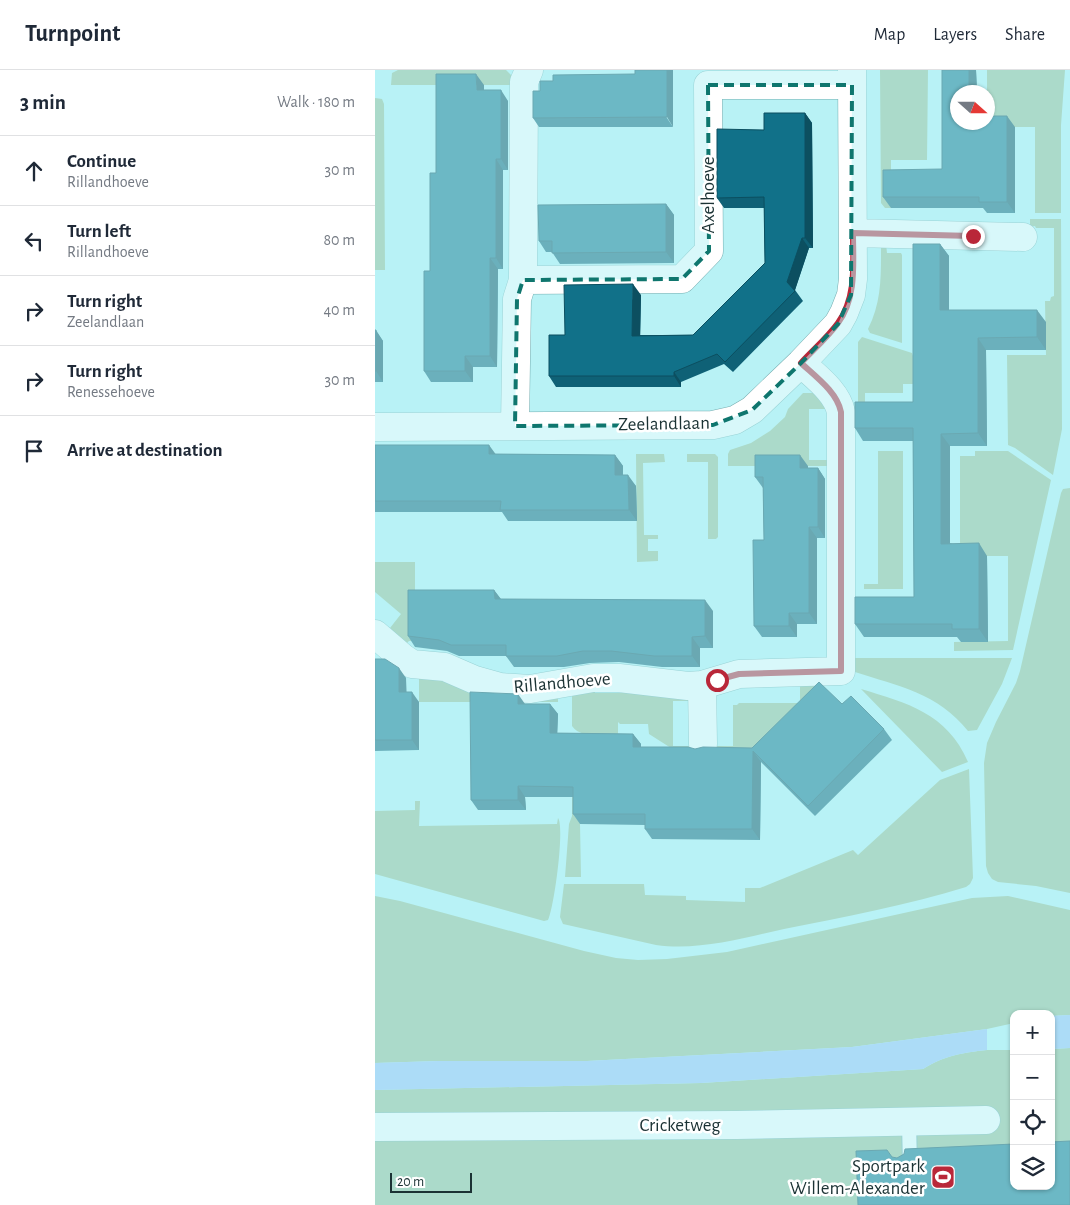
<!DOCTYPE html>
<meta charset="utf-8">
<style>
:root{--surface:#fff;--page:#f6f6f7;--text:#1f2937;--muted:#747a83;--line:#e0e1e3}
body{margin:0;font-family:"Alegreya Sans",sans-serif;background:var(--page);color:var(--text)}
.controls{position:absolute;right:15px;bottom:15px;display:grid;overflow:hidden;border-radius:10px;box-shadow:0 1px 4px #0004}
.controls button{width:45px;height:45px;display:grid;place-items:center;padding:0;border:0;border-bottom:1px solid var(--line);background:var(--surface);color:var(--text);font:25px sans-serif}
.compass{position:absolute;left:575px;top:15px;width:45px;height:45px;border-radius:50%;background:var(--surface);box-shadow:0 1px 4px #0004;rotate:111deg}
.scale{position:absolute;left:15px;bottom:12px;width:82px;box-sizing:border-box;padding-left:5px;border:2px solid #1b3234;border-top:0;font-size:14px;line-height:18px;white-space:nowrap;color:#1b3234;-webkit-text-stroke:4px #fff;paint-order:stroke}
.stop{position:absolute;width:15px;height:15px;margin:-11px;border:4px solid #b92739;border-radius:50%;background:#fff}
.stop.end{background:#b92739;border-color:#fff;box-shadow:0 1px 5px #0008}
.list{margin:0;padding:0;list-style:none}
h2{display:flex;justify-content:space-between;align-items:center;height:65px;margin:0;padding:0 20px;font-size:21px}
h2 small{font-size:16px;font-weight:400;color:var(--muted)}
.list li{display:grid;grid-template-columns:32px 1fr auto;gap:15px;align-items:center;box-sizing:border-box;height:70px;padding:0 20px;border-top:1px solid var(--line)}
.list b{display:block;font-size:19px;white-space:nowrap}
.list p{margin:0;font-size:16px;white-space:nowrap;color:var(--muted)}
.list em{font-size:16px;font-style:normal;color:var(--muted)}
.icon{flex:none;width:28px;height:28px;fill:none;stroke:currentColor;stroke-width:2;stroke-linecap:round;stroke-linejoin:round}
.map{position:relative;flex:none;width:695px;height:1135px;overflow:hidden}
header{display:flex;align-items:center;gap:30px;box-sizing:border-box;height:70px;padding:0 25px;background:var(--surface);border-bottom:1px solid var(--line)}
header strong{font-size:24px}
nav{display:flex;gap:28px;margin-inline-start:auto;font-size:18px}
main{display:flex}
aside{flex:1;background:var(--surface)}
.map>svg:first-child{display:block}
</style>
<header>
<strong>Turnpoint</strong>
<nav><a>Map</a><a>Layers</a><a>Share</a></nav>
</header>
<main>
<aside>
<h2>3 min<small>Walk · 180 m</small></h2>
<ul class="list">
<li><svg class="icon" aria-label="ahead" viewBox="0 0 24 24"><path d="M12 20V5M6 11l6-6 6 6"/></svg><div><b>Continue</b><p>Rillandhoeve</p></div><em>30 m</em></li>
<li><svg class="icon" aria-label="left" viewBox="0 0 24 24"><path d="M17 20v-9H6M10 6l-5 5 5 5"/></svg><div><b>Turn left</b><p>Rillandhoeve</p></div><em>80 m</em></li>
<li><svg class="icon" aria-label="right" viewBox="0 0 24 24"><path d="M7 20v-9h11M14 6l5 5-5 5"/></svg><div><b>Turn right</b><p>Zeelandlaan</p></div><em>40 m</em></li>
<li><svg class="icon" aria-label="right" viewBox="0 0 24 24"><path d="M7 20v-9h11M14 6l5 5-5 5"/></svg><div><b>Turn right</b><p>Renessehoeve</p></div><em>30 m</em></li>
<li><svg class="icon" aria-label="arrive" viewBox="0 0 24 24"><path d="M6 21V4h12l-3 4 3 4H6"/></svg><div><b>Arrive at destination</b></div></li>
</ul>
</aside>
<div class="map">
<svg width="695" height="1135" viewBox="0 0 695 1135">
<rect width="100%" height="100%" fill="#b8f2f5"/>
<path fill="#9bbd94" d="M23,0H131L137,6V15H16L17,3Z
M505,0H553L552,90H516V138H510L506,133Z
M612,0H690L686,55V143H660V57H612Z
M0,28L7,29L9,34L10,200H0Z
M655,149H686L687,359L678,405L640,378L633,375L632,285H671L670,231H675L676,227L679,226V158H661L660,156L655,157Z
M511,174L512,183H526L527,185V273L495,263L493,259C507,232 506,204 506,175Z
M487,267L537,283L547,314H528V323H490V333H483V272Z
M428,323H441L455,339H434V390H454V396H353V384L355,380L376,373L395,361L410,347L413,339Z
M503,381H528V519H489V514H503Z
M600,381H633L676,410L638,580L579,581V572L633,571V486H585V386H600Z
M261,384H289L290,392L268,393L269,465H283V469H273V481H283V491L262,492Z
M312,384H340L343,387V467L341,469H333V392H312Z
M695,418V823L661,816L623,812L617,809L613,803L611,796L609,693L612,673L621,652L641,613L645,601L686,423L688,419Z
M0,492H40V571H34L31,574L15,558L26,544L0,522Z
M477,588H637L627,614L602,660L593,661C563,623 523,616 480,602L476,600Z
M44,600L183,620V632H44Z
M447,613L381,679H324V676H358V635H362L364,633H425V614Z
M220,615V623H273L289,621L317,631H298V676H317V679L296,678L274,664L273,654H245L243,652V665C229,665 206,669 197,656V618Z
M486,619C532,633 572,643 593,692L567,702Z
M197,673L205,754L206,807H190L194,754L197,746Z
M594,699L598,808L595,814L591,817C533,835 469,847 409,859C368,868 324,881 281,875L188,854L185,847L189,814H269L270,825L311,826V830L370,832V818H385L478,780L483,785L565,710Z
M40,731H45L44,756L182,754L183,748C190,757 179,838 173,850L169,851L0,804V741L40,740Z
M0,826L25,831L209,881L241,888L263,890L292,889L352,882L597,828L633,826L695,840V945L676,946V944H639V953L612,959L477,977L212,991H63L0,993Z
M695,978V1081L676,1082V979Z
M612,980H639V1083L489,1135H0V1020L326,1013L548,999C571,985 586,983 612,980Z"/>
<path fill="#9ec0f8" d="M695,945V978L676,979V946Z
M612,959V980C586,983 571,985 548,999L326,1013L0,1020V993L63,991H212L477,977Z"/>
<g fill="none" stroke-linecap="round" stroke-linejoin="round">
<g stroke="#75adb0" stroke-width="16">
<path id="service" d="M534,1052L535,1096"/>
</g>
<g stroke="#75adb0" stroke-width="29">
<path id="minor" d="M479,163L648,167
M148,210L307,209L334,181L333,15H477
M140,356L142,229L148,210L149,12L154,0
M0,357L338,355L360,350L377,340L426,293L463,254L469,243L476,225L478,209L477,0
M0,564L28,588L37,594L70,597L100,610L125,617L155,619L218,608H244L313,616L327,615L364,604L466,601V342C462,322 441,307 426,293
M327,615L328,674
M0,1057L361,1055L611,1050"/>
</g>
<use href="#service" stroke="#fff" stroke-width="14"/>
<use href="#minor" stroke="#fff" stroke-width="28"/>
</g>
<path fill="#0f6176" d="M260,0L298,57H164L158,48L165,21L178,11L260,4Z
M567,0H601L602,22H582V52L640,57V143H612L608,138H516L508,127L567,99Z
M109,15V20L133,31V100H128V199H123L122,297H98V312H56L49,301L55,201Z
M430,43L437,53L438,178H434L420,220L428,231L358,302L349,294L306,312V317H181L174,306L190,265L266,225L265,265H318L390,193L389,138H349L342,128L389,60Z
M291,134L299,145V193L185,194L177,182H171L164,171Z
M565,174L574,186V240L671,252V280H611L612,376H575V473L612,486L613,572H586L582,567H489L480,554L539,527L538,371H488L480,358L538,332Z
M0,260L8,271V312H0Z
M0,375L120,384L240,385L248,396V405L261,416L262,451H133L127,442H0Z
M433,396V398H443L450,409V468H442V554H422V567H387L379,556L389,470L388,418L380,407Z
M119,520L126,529L338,541V578H325V597H287L244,592L215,593L189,597H139L131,586H84L72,581L40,577L33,566Z
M0,589L31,608V622L44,632V680L0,681Z
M150,634H175L183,644L182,663L258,664L266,674V677L320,679L377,678L467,634L509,659L517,670L440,746L386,692L385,770L277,769L270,759V755L205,754L198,744V727H150L151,740H103L96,730Z"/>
<path fill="#0c4f60" d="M292,0H298V57L292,47Z
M594,0H601L602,22H594Z
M101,4L109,15V31L102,20Z
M126,20L133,31V100L126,89Z
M430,43L437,53L438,178L430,168Z
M632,46L640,57V143L632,132Z
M121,89L128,100V199L121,188Z
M291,134L299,145V193L291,182Z
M427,168L434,178L419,223L412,212Z
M565,174L574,186V253L565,240Z
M115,188L123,199L122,297L115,286Z
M258,214L266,225L265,276L257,266Z
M662,240L671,252V280L662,267Z
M1,260L8,271V312L1,301Z
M603,268L611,280L612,376L603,363Z
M90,286L98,297V312L90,301Z
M299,302L306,312V317L299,306Z
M566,364L575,376V486L566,474Z
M114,375L122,386L114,384Z
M240,385L248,396L247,417L240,405Z
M425,385L433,396V409L425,398Z
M443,398L450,409V468L443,457Z
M253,405L261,416L262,451L254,440Z
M434,457L442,468V554L434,543Z
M604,473L612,486L613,572L604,559Z
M119,520L127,531L120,529Z
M330,530L338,541V578L330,566Z
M414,543L422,554V567L414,556Z
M317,567L325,578V597L317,586Z
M24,598L31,608L32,633L24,622Z
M37,622L44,632V680L37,670Z
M143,624L150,634H143Z
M175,634L183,644L182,673L175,663Z
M258,664L266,674L265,687L258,677Z
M378,681L386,692L385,770L377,759Z
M143,716L150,727L151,740L143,730Z"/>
<path fill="#117189" stroke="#0c4f60" d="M260,0H292V47L158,48V21H165V11H178V5L260,4Z
M567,0H594V22H582V52H612V46H632V132H604V127H508V100L567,99Z
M61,4H101L102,20H126V89H121V188H115V286H90V301H49V201H55V103H61Z
M389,43H430V168H427L412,212L420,221L350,292L342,284L299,302V306H174V265H190L189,215L258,214L257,266L318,265L390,193L389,127L342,128V59L389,60Z
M291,134V182L177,183V171H164L163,135Z
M538,174H565V240H662V267L603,268V363L566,364V474L604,473V559H577V554H480V527H539L538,358H480V332H538Z
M0,260H1V301H0Z
M0,375H114V384L240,385V405H253L254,440H125L126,431H0Z
M380,385H425V398H443V457H434V543H414V556H379L378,470H389L388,407H380Z
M33,520H119L120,529L330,530V566L317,567V586H279L236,581H208L182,586H131V575H76L64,570L33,566Z
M0,589H10L24,598V622H37V670H0Z
M444,612L467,634L476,626L509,659L433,736L378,681L377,759H270V744H198V717L143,716V730H96L95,622L143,624V634H175V663L258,664V677H313L320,679L328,677L377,678Z
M695,1071V1135H483L481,1081L512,1080L517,1087L522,1088L529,1084L530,1079L639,1074V1116H676V1072Z"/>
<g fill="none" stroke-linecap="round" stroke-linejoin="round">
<path stroke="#b92739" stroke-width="6" d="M342,610L364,604L466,601V342C462,322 441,307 426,293C438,280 453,267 463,253C482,227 478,193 478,163L598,166"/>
</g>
<path d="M0 0H695V1135H0ZM333,15H477L476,225L463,254L426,293L377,340L338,355L140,356L142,229L148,210L307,209L334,181Z" fill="#b8f2f5" fill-opacity=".55" fill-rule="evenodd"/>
<path fill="none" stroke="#0f766e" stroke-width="4" stroke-dasharray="10 6" stroke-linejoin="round" d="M333,15H477L476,225L463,254L426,293L377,340L338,355L140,356L142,229L148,210L307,209L334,181Z"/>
<defs>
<g id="stadium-square" transform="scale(1.25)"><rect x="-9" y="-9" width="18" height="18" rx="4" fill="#b92739" stroke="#fff"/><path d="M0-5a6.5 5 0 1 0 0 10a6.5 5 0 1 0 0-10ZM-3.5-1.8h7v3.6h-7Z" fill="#fff"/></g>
</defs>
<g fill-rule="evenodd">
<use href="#stadium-square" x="568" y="1107"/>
</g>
<g text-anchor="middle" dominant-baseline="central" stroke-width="5" stroke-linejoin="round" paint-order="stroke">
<g font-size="19" fill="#1b3234" stroke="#fff">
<text transform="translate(333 125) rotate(-90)">Axelhoeve</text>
<text transform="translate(289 354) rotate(-1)">Zeelandlaan</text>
<text transform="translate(187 613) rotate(-5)">Rillandhoeve</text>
<text x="305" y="1055">Cricketweg</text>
</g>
<g font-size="19" fill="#1b3234" stroke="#fff" text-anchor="end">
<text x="550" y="1096">Sportpark<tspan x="550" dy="22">Willem-Alexander</tspan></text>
</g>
</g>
</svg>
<div class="controls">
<button>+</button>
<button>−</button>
<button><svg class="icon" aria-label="locate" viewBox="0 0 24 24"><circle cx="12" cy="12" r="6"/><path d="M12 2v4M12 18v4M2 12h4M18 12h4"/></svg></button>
<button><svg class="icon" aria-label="layers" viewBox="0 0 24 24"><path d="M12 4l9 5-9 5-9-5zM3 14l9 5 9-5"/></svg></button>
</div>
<svg class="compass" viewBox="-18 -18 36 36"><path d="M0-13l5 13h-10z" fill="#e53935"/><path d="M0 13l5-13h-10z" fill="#747a83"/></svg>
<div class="scale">20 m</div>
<div class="stop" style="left:342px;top:610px"></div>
<div class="stop end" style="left:598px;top:166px"></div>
</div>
</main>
